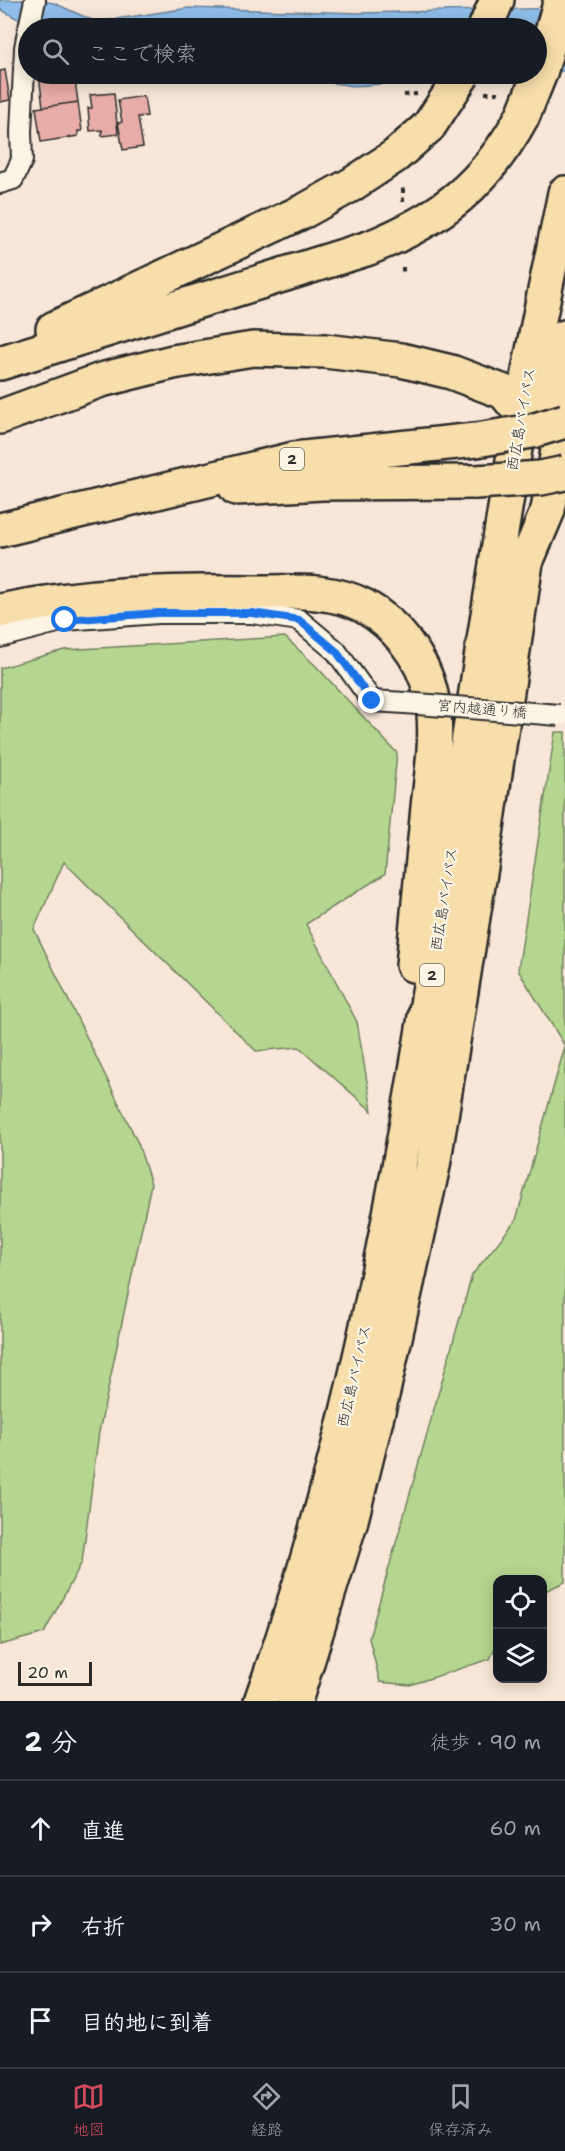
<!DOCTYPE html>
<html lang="ja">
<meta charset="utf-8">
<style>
:root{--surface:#171b24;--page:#20242c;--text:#f1f3f6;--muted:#9ea1a6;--line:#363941;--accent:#d1495b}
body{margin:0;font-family:"Shantell Sans","Klee One",sans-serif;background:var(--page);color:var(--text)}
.controls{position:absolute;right:18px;bottom:18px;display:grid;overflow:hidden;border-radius:12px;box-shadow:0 3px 15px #0003}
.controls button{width:54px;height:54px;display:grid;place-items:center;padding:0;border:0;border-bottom:2px solid var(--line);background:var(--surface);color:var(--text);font:30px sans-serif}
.scale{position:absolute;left:18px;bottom:15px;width:74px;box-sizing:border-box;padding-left:6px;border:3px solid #2b2b2b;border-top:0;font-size:16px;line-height:21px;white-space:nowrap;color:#2b2b2b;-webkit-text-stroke:4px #fcf5e5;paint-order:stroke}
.stop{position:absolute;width:18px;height:18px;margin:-14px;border:4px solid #1a73e8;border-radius:50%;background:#fff}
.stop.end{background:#1a73e8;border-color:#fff;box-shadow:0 2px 6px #0008}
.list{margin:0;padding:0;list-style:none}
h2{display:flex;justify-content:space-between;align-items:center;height:78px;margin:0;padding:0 24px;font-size:26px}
h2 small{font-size:20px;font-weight:400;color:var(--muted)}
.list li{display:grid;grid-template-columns:39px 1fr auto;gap:18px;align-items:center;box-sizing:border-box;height:96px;padding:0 24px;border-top:2px solid var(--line)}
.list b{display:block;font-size:22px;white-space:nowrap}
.list em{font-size:20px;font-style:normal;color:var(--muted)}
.icon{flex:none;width:33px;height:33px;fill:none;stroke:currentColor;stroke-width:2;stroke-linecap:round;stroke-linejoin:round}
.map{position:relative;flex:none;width:565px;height:1701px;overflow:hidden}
.search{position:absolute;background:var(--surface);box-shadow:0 3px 15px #0003;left:18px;right:18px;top:18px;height:66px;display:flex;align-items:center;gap:15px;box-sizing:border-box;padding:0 21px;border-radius:33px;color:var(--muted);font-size:22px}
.sheet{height:366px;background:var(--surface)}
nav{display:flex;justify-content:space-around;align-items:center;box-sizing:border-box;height:84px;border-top:2px solid var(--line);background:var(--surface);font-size:16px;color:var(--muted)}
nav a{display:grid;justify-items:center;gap:3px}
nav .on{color:var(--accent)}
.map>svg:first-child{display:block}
</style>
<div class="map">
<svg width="565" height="1701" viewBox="0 0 565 1701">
<rect width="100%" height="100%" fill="#f8e7d8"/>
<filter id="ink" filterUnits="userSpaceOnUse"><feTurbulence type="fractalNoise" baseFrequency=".0167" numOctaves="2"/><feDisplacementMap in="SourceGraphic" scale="12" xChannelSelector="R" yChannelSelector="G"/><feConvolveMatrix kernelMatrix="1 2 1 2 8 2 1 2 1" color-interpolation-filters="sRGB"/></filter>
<g filter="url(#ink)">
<path fill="#b5d690" stroke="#70805e" stroke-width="1.5" d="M285,637L316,666L397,753L385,874L306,924L357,1022L372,1111L299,1047L256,1051L64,862L34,929L138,1143L151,1184L99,1432L82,1562L44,1633L0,1645V668L64,650Z
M555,732H565V1046L518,970Z
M565,1046V1582L543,1592L542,1580H498L497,1644L490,1659L410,1685L380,1682L369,1638L472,1275L516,1220Z"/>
<path fill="#90beea" stroke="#68839e" stroke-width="1.5" d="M0,0H34L54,3L96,22L189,8L361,13L565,8V71L537,73L536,28H34L0,9Z
M270,74H524L354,86Z"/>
<path fill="#e7ada6" stroke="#2b2b2b" stroke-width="1.5" d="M5,70L10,100L0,102V71Z
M54,74H74L78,102L43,107L39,75Z
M114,93L118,134L102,136V130L90,131L88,108H92L90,95Z
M144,96L147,116L138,117L143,147L123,150L118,123L122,122L118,100Z
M78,102L82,131H78V136L41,142L36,108Z"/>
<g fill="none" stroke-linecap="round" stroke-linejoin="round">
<g stroke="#2b2b2b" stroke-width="24">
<path id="street" d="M29,28L35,0
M0,183L13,179L22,160L21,132L25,48L28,31
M0,637L65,620L158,613H252L299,620L336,651L372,701L405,703"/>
</g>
<g stroke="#2b2b2b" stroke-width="38">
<path id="highway" d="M485,28L497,0
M53,329L306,210L351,185L395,156L429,126
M0,363L369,248C441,219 485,185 523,115
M0,417L101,380L173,362L253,349L325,351L401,360L451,372L504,392L531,425
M546,433L565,337
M236,488L322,483L475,482
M0,530L294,459L476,440
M0,611C85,593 171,591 257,592C292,592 333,589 364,606C396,624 423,658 431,694C439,729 432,771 428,807C423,860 418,912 413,965
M261,1701C361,1425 408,1130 453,841C475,699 496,556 521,414C534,340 550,267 565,193
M295,1701L351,1520L384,1387L433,1166L484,848L526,562L548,510L565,408"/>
</g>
<path stroke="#2b2b2b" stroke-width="4" stroke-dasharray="4.5 4.5" stroke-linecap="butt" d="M485,93H501
M404,95L417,94
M403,202V185
M403,267V274"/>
<use href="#street" stroke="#fcf5e5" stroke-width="20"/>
<use href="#highway" stroke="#f8deab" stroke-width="33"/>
<g stroke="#2b2b2b" stroke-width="24" stroke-linecap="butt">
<path id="street-bridge" d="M405,703L559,715"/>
</g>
<g stroke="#2b2b2b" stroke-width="38" stroke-linecap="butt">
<path id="highway-bridge" d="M523,115L540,73L561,0
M429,126L463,74
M476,440L532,431L565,421
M475,482L541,478L565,473"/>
</g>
<use href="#street-bridge" stroke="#fcf5e5" stroke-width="20"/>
<use href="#highway-bridge" stroke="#f8deab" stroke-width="33"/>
</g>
</g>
<g fill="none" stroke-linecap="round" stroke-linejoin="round" filter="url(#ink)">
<path stroke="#1a73e8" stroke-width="8" d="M65,620L158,613H252L299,620L336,651L372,701"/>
</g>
<g text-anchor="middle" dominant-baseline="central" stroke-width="4.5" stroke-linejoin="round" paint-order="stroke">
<g fill="#fcf5e5" stroke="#6a6863" stroke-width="1.5">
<rect x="280" y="448" width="24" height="22" rx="4.5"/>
<rect x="420" y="964" width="24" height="22" rx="4.5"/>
</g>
<g font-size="14" font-weight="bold" fill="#2b2b2b">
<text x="292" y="459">2</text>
<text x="432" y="975">2</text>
</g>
<g font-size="15" fill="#2b2b2b" stroke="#fcf5e5">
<text transform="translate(521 419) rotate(-80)">西広島バイパス</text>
<text transform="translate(482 709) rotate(5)">宮内越通り橋</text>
<text transform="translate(444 899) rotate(-81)">西広島バイパス</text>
<text transform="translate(354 1376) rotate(-77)">西広島バイパス</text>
</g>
</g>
</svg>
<div class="controls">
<button><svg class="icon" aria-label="locate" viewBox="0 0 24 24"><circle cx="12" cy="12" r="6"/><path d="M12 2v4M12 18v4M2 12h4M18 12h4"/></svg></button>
<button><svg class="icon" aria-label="layers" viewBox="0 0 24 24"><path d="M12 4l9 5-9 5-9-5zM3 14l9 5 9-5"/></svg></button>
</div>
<div class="scale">20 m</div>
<div class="stop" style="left:65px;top:620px"></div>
<div class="stop end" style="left:372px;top:701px"></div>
<div class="search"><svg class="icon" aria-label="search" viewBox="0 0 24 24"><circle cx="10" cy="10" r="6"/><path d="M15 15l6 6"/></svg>ここで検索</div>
</div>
<section class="sheet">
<h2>2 分<small>徒歩 · 90 m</small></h2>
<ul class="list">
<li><svg class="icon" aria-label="ahead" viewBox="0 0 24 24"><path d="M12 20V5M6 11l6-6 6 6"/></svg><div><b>直進</b></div><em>60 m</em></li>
<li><svg class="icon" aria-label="right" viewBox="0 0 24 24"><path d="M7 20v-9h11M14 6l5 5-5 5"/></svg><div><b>右折</b></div><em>30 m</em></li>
<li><svg class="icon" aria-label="arrive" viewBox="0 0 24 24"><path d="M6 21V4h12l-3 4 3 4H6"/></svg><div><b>目的地に到着</b></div></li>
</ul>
</section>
<nav>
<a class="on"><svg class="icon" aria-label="map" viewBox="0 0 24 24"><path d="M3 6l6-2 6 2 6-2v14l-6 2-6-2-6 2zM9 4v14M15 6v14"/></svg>地図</a>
<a><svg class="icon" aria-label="directions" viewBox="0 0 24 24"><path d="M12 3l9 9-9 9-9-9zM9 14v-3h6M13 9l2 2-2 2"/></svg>経路</a>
<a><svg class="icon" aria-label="saved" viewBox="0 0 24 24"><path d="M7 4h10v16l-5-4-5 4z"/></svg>保存済み</a>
</nav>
